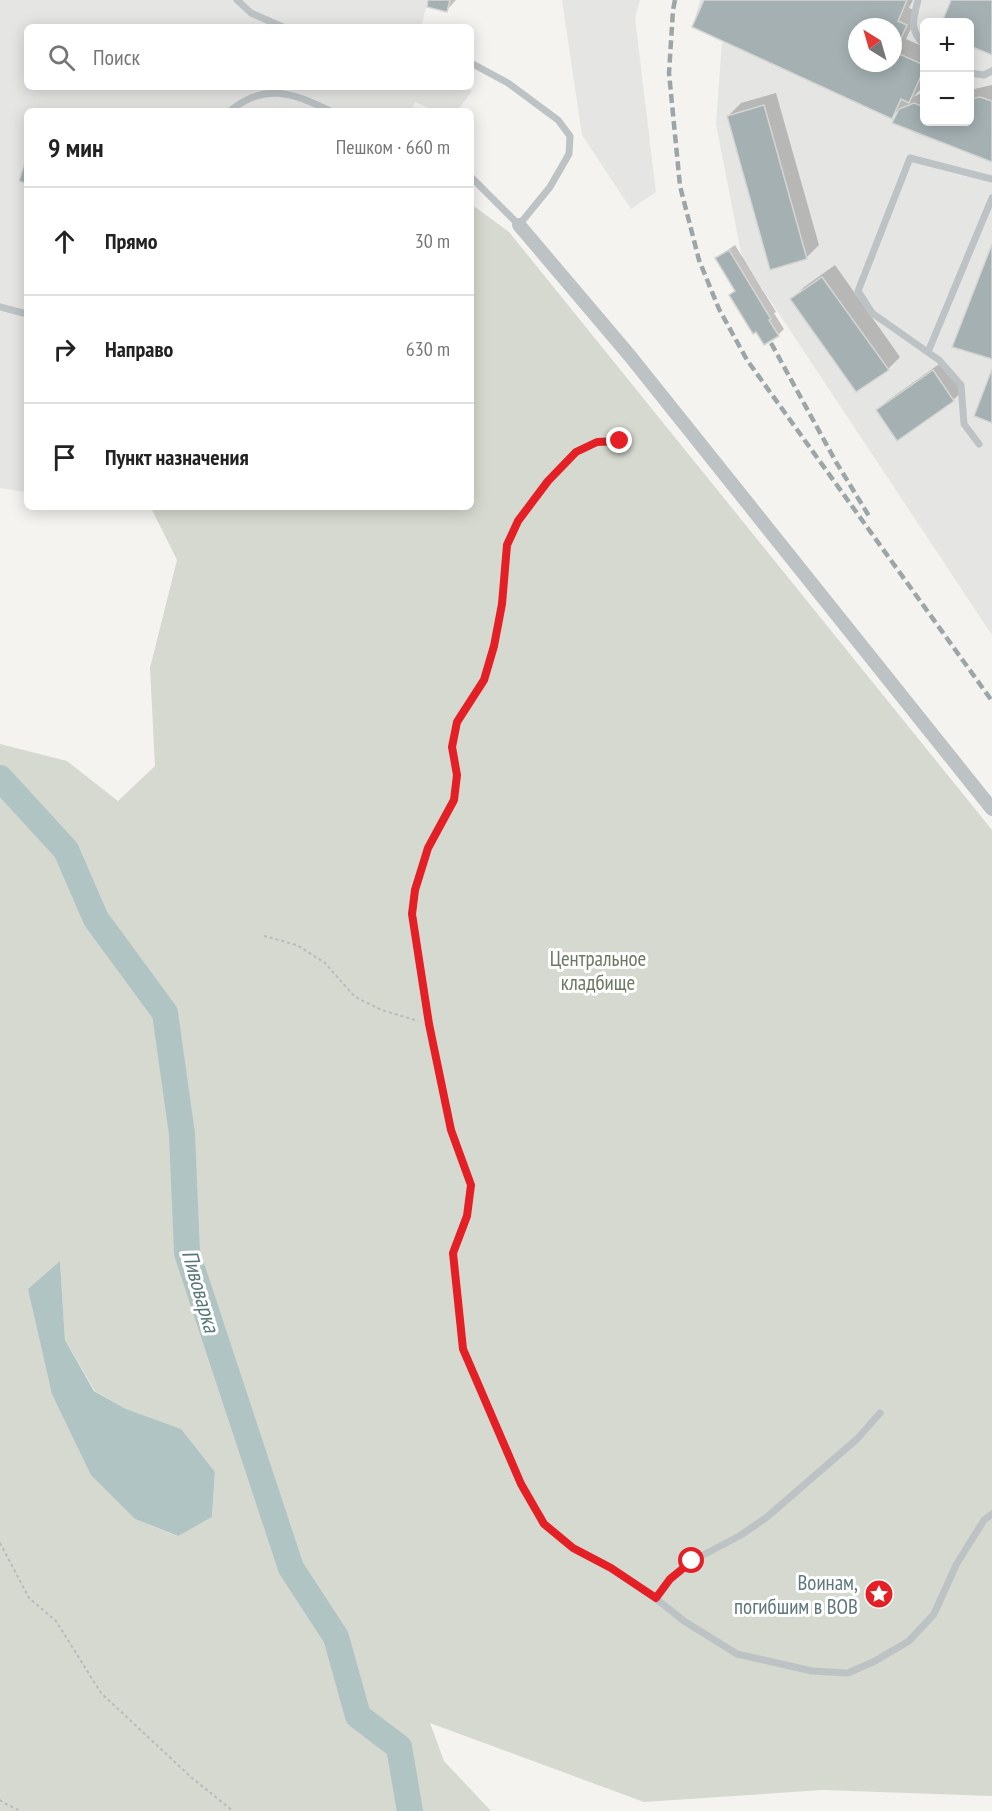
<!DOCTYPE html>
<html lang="ru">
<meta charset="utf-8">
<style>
:root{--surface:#fff;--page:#f2f2f2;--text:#222;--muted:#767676;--line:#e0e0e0}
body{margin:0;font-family:"PT Sans Narrow",sans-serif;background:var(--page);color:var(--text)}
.controls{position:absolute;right:18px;top:18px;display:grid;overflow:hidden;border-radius:9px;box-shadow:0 3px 15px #0003}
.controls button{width:54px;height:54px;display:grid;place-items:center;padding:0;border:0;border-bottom:2px solid var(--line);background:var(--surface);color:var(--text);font:30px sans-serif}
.compass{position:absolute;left:848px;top:18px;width:54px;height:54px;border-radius:50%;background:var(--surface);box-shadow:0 3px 15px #0003;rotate:323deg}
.stop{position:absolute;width:18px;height:18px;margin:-14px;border:4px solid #e42026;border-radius:50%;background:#fff}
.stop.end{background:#e42026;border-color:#fff;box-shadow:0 2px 6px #0008}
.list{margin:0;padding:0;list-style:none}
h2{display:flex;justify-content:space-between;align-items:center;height:78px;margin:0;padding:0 24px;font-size:26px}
h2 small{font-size:20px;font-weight:400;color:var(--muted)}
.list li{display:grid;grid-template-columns:39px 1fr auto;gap:18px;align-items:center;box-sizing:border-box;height:108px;padding:0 24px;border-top:2px solid var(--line)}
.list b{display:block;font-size:22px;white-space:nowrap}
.list em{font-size:20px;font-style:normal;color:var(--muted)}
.icon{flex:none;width:33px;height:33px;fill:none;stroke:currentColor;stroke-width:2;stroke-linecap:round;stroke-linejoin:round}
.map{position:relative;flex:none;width:992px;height:1811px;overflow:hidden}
.search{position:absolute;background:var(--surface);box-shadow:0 3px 15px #0003;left:24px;top:24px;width:450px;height:66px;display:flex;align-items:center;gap:15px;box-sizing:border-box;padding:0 21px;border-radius:9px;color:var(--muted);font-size:22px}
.panel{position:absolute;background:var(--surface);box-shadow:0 3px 15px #0003;left:24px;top:108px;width:450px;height:402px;border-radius:9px}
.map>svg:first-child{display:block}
</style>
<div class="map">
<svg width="992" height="1811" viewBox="0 0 992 1811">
<rect width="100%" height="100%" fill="#f4f3f0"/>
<path fill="#e5e5e4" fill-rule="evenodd" d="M0,0H428L421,27H27V87H466L472,91L457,111H436L415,102L411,111H27V492L0,488Z
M562,0H640L635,18L656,192L631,209L582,135Z
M700,0H992V635L742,258L716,124L722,41L692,27ZM924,22H970V122H924ZM857,27H893V63H857Z"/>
<path fill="#d5d9cf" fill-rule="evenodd" d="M471,204L509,232L992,830V1796L823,1790L644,1802L430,1723L444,1761L491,1811H0V744L67,761L118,801L155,766L150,668L177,560L152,510L154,507H471ZM60,1262L65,1340L95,1391L126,1409L181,1430L215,1472L212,1517L177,1536L135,1519L28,1289Z"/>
<path fill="#b1c4c4" d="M60,1261L65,1340L94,1391L126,1409L181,1429L215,1472L212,1517L178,1536L135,1519L91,1475L52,1394L28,1289Z"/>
<path fill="#0003" fill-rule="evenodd" d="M430,0H456L446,11Z
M706,0H913L909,8L919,12L906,39L924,47V81L921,89L913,97L924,92V122H970V90L992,85V161L894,122L900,109L891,117ZM857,27H893V63H857Z
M953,0H992V53L970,44V22H944Z
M776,93L819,245L806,258L728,116L741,103Z
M735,245L776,312L774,313L784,329L778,335L731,295L736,290L717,259L723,253Z
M835,265L900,357L888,369L792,300L804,287Z
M942,362L963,391L953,400L898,439L878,410L887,401Z"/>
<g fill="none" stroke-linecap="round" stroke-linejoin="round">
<path stroke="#b1c4c4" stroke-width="26" d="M0,778L66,850L96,919L165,1013L182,1134L187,1253L291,1568L336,1637L358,1716L399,1747L410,1811"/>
</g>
<path fill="#a4b0b2" stroke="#d5d5d3" stroke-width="1.5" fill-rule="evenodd" d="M428,0H450L447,12L427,7Z
M704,0H907L898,21L907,25L895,52L924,65V69L909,103L901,99L892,119L692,27ZM857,27H893V63H857Z
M951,0H992V55L970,46V22H942Z
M980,97L992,101V162L892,123L899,109L914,103L924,107V122H970V99Z
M764,105L807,259L770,270L727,116Z
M27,155V184L19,181Z
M992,244V359L952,347Z
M729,250L771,319L769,320L779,336L764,345L756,332L753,334L729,295L735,291L715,258Z
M822,277L889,370L856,392L790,299Z
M992,369V423L974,416Z
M933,370L954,401L897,441L876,410Z"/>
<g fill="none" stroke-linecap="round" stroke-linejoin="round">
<path stroke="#b7bbbc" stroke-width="2" stroke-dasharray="3 3" stroke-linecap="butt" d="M455,791L457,775L452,747L457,722L484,679L494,646L503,604L507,545L518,521L548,481L576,452L597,442L620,441
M264,936L297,945L325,963L355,997L382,1010L418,1021
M0,1543L29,1598L56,1621L101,1693L192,1778L233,1811
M0,1800L4,1803L21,1811"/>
<path stroke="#bdc3c5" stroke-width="7" d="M237,0L251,13L283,27
M918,0C913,20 909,29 924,45
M471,63L508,83L558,120L570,136L569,154L550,187L519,225L471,177
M970,73L984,75L992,71
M230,111C265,82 293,93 330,111
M0,307L27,314
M928,352L992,198
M979,444L964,424L961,385L939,360L872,313L858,291L910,158L992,179
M454,800L428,848L415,889L412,914L429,1024L451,1130L471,1185L467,1216L453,1253L463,1349L521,1484L545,1524L573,1548L611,1568L655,1598L684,1621L737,1654L812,1671L848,1673L875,1661L909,1641L934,1614L956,1565L984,1520L992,1514
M655,1598L671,1579L692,1561L741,1535L767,1517L857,1439L880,1413"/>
<path stroke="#bdc3c5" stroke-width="14" d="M519,225L630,356L992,809"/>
<path stroke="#9ca6a9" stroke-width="4.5" stroke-dasharray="9 4.5" stroke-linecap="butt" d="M675,0L673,10L669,73L680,186L699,260L719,309L747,360L992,701
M771,343L836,462L869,516"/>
</g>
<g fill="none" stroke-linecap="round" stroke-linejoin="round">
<path stroke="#e42026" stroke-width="8" d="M620,441L597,442L576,452L548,481L518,521L507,545L502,604L494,646L484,680L457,722L452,747L457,775L454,800L428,848L415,890L412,914L429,1024L451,1130L471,1185L467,1216L453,1253L463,1349L521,1484L544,1524L573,1548L611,1568L656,1598L670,1579L692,1561"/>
</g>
<defs>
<g id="sight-disc" transform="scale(1.5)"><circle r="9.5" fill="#e42026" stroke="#fff"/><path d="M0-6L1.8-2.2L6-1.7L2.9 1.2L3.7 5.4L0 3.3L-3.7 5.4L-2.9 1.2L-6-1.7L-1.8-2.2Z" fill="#fff"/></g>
</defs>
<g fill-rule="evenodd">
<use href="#sight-disc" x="879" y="1594"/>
</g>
<g text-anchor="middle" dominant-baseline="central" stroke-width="6" stroke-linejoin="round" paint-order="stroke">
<g font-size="21" fill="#6c7962" stroke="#fff">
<text x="598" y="958">Центральное<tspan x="598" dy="24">кладбище</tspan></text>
</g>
<g font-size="21" fill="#5f777c" stroke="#fff" text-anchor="end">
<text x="858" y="1582">Воинам,<tspan x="858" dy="24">погибшим в ВОВ</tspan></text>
</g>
<g font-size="22" font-style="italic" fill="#5a7878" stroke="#fff">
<text transform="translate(201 1291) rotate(74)">Пивоварка</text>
</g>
</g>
</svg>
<div class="controls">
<button>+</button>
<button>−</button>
</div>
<svg class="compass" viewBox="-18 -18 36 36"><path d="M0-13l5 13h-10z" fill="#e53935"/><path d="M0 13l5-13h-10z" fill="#767676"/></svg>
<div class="stop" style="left:692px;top:1561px"></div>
<div class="stop end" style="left:620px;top:441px"></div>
<div class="search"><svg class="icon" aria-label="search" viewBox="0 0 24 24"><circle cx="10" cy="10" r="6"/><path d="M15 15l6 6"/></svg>Поиск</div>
<section class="panel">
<h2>9 мин<small>Пешком · 660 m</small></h2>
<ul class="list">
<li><svg class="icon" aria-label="ahead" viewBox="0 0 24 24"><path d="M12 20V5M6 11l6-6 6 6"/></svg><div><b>Прямо</b></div><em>30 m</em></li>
<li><svg class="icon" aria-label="right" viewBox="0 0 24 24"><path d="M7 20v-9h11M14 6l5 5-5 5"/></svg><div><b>Направо</b></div><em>630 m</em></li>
<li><svg class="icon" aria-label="arrive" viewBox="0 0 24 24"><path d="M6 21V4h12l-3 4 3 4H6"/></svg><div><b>Пункт назначения</b></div></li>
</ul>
</section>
</div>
